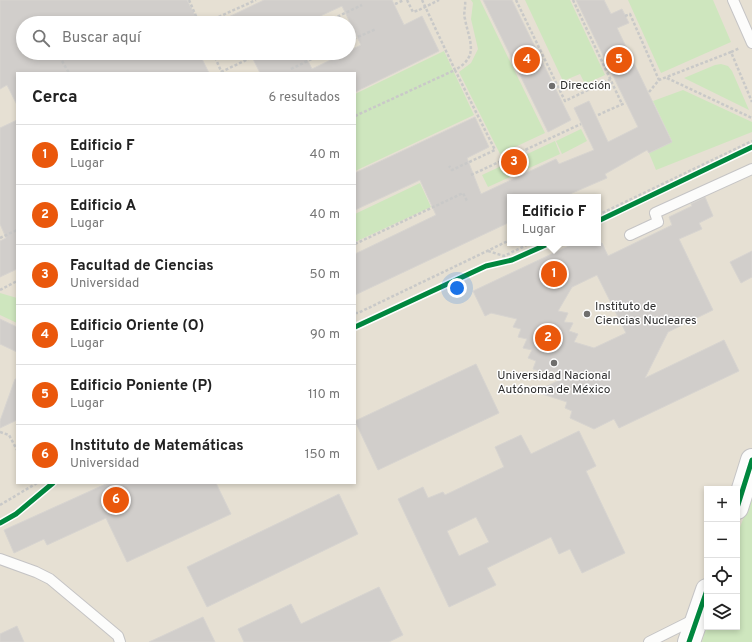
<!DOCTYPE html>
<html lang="es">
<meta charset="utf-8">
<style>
:root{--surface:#fff;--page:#f2f2f2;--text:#222;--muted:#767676;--line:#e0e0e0;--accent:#ea580c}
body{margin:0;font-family:Overpass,sans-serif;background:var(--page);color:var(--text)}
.controls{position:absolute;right:12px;bottom:12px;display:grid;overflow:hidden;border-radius:0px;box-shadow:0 2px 6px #0003}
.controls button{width:36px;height:36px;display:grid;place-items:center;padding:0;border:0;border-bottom:1px solid var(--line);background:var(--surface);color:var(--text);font:20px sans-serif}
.you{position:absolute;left:457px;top:288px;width:14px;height:14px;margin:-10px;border:3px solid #fff;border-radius:50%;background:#1a73e8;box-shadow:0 0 0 6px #1a73e833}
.badge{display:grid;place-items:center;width:26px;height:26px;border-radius:50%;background:var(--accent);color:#fff;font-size:13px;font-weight:700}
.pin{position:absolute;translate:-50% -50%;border:2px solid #fff;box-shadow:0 1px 4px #0006}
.popup{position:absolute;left:507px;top:194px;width:94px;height:52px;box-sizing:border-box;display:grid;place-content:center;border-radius:0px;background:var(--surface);filter:drop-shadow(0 1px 3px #0005);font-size:13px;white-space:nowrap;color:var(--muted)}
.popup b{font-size:15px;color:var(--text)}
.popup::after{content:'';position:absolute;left:50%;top:100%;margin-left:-8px;border:8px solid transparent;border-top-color:var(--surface)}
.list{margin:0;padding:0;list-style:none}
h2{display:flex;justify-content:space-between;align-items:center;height:52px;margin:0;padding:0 16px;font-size:17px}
h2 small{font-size:13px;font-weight:400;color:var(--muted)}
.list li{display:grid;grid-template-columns:26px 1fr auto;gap:12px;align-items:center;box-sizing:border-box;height:60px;padding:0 16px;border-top:1px solid var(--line)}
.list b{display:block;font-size:15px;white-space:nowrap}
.list p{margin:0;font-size:13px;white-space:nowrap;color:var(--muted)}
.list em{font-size:13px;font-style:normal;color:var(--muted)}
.icon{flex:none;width:22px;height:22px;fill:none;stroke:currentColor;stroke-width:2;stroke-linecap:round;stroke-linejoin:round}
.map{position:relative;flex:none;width:752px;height:642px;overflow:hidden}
.search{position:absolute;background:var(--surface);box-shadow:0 2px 6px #0003;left:16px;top:16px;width:340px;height:44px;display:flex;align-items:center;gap:10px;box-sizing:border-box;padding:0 14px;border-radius:22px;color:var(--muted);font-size:15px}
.panel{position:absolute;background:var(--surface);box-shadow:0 2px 6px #0003;left:16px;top:72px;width:340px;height:412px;border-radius:0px}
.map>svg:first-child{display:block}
</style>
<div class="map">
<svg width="752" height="642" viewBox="0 0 752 642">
<rect width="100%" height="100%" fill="#ece8e4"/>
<path fill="#e6e0d3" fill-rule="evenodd" d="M0,0H752V642H0ZM23,23H349V53H23ZM17,73H355V483H17ZM510,197H598V243H510ZM707,489H737V627H707Z"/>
<path fill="#cee6be" d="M471,0H480L545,133L500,154L459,72L471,63L478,49L471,19L473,3Z
M525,0H570L605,75L585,84L580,74L563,81Z
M628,0H713L731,42L661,73Z
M444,51L474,115L355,171V94Z
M721,64L728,66L732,71L749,110L684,78L715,65Z
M683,90L752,122V132L656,170L649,153L672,141L653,101Z
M581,129L587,141L562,154L556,141Z
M555,141L560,154L488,187L482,175Z
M420,183L431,207L355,242V214Z
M0,293L17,298V323L0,315Z
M752,496V642H702L707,622V627H737V535Z"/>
<path fill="#d1cecb" stroke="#d7d4d0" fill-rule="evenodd" d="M0,0H187L199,23H23V53H199L209,73H17V105L7,85L0,89Z
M264,0H392L404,25L422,16L439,51L355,92V73H260L250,53H304L312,69L345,53H349V51L361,45L342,6L305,23H216Z
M483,0H512L571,120L548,132Z
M576,0H604L611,14L622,9L629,23L617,28L672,142L649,153L647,150L605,174L607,178L563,197H510V222L355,295V254L436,215L420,180L355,210V173L475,117L489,147L467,158L481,194L556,159L559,164L594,150L574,108L589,101L608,142L638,127Z
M17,120V269L0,277V241L6,238L0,224V128Z
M705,197L713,216L699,223L702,229L679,239L713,310L668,332L645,378L724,340L739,371L619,428L614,419L594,429L570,418L572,411L565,408L567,402L536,392L563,378L533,369L536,361L528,358L532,350L523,348L527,339L518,337L521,329L513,327L517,319L491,313L485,316L473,291L575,243H602L608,256L672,225L669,217L692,206L691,204ZM597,275L626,333L594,348L574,342L578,334L569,331L573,323L564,322L568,313L558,311L572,287Z
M752,251V277L741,283L730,262Z
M0,319L17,327V352L0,344Z
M476,364L499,413L378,470L355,421Z
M15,379H17V420L0,428V421Z
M579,431L596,466L586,471L625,553L582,573L570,549L559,554L551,537L487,568L496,585L449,607L398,499L423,487L428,498L443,492L445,495L504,467L495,447L521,435L531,454ZM476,517L489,542L459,556L447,531Z
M108,483H216L231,514L127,562L106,518L47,545L44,539L14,553L4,530Z
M339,494L358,534L207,607L187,567Z
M379,587L403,635L389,642H244L238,629L291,604L301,624Z
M203,617L215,642H149Z
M17,626L24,642H0V634Z"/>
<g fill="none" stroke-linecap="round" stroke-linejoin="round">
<g stroke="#c5c4c5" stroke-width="12">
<path id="service" d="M733,0L752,43
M630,235L658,222L655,213L752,169
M0,559L36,572L50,579L99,620L118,636L120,642
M649,642L695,619"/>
</g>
<g stroke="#c5c4c5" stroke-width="24">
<path id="tertiary" d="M737,508L752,460
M689,642L707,590"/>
</g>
<path stroke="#c9c9c8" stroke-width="2.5" stroke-dasharray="3 2" stroke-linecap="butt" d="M189,0L199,23
M407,0L413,12L419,10
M422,0L455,70C480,56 469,41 465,19C463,13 466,7 465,0
M516,0L565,101L611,79
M573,0L622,104
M395,4L404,0
M625,16L630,14L659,80
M205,23L256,0
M324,23L362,5
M349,41L376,29
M731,52L740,48
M213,53L222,73
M62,61L69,73
M291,69L324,53
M221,72L261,53
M667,78L752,118
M649,92L659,80L731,52L752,102
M598,115L625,103
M355,116L455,70L495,150L452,170L449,166
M471,175L581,124
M598,215L752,141
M0,238L17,230
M355,244L463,193L467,201
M488,251L504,256L531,243
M0,290L17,281
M355,313H358L510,240
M0,432L9,435L17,450
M0,505L37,483"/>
<use href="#service" stroke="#fcfcfb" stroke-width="10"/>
<use href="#tertiary" stroke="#fcfcfb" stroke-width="22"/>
<path stroke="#c9c9c8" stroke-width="2.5" stroke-dasharray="3 2" stroke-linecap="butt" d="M419,10L439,0"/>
<g stroke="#fff" stroke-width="8">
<path id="cycleway" d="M598,221L752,147
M355,327L486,266L512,260L550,243
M737,508L752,460
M0,523L16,514L53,483
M689,642L707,590"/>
</g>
<use href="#cycleway" stroke="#00873e" stroke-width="5"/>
</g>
<g fill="#706f6e" stroke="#fff" stroke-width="1.5">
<circle cx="552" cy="86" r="4"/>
<circle cx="587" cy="314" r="4"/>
<circle cx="554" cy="363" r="4"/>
</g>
<g text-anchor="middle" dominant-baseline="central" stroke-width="3" stroke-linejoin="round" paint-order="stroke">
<g font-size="12" fill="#2e2e2e" stroke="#fff" text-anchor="start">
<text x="560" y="86">Dirección</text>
<text x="595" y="307">Instituto de<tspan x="595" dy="14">Ciencias Nucleares</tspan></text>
<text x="554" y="376" text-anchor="middle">Universidad Nacional<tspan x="554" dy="14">Autónoma de México</tspan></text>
</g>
</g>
</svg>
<div class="controls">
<button>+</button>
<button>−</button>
<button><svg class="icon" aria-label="locate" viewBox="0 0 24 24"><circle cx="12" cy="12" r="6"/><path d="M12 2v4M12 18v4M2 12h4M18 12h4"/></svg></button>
<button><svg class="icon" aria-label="layers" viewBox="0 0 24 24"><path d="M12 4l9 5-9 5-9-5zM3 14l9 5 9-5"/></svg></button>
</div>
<div class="you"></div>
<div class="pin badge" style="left:554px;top:274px">1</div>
<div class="popup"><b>Edificio F</b>Lugar</div>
<div class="pin badge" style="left:548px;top:338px">2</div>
<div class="pin badge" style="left:514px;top:162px">3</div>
<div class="pin badge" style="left:527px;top:60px">4</div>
<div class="pin badge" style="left:619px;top:60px">5</div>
<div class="pin badge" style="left:116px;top:500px">6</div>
<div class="search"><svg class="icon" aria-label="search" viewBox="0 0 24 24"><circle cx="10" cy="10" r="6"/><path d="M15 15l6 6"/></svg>Buscar aquí</div>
<section class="panel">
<h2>Cerca<small>6 resultados</small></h2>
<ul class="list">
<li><span class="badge">1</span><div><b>Edificio F</b><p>Lugar</p></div><em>40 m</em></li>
<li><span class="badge">2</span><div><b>Edificio A</b><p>Lugar</p></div><em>40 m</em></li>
<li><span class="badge">3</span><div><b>Facultad de Ciencias</b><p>Universidad</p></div><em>50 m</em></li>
<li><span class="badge">4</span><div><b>Edificio Oriente (O)</b><p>Lugar</p></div><em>90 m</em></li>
<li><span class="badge">5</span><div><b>Edificio Poniente (P)</b><p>Lugar</p></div><em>110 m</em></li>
<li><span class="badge">6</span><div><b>Instituto de Matemáticas</b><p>Universidad</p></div><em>150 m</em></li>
</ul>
</section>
</div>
